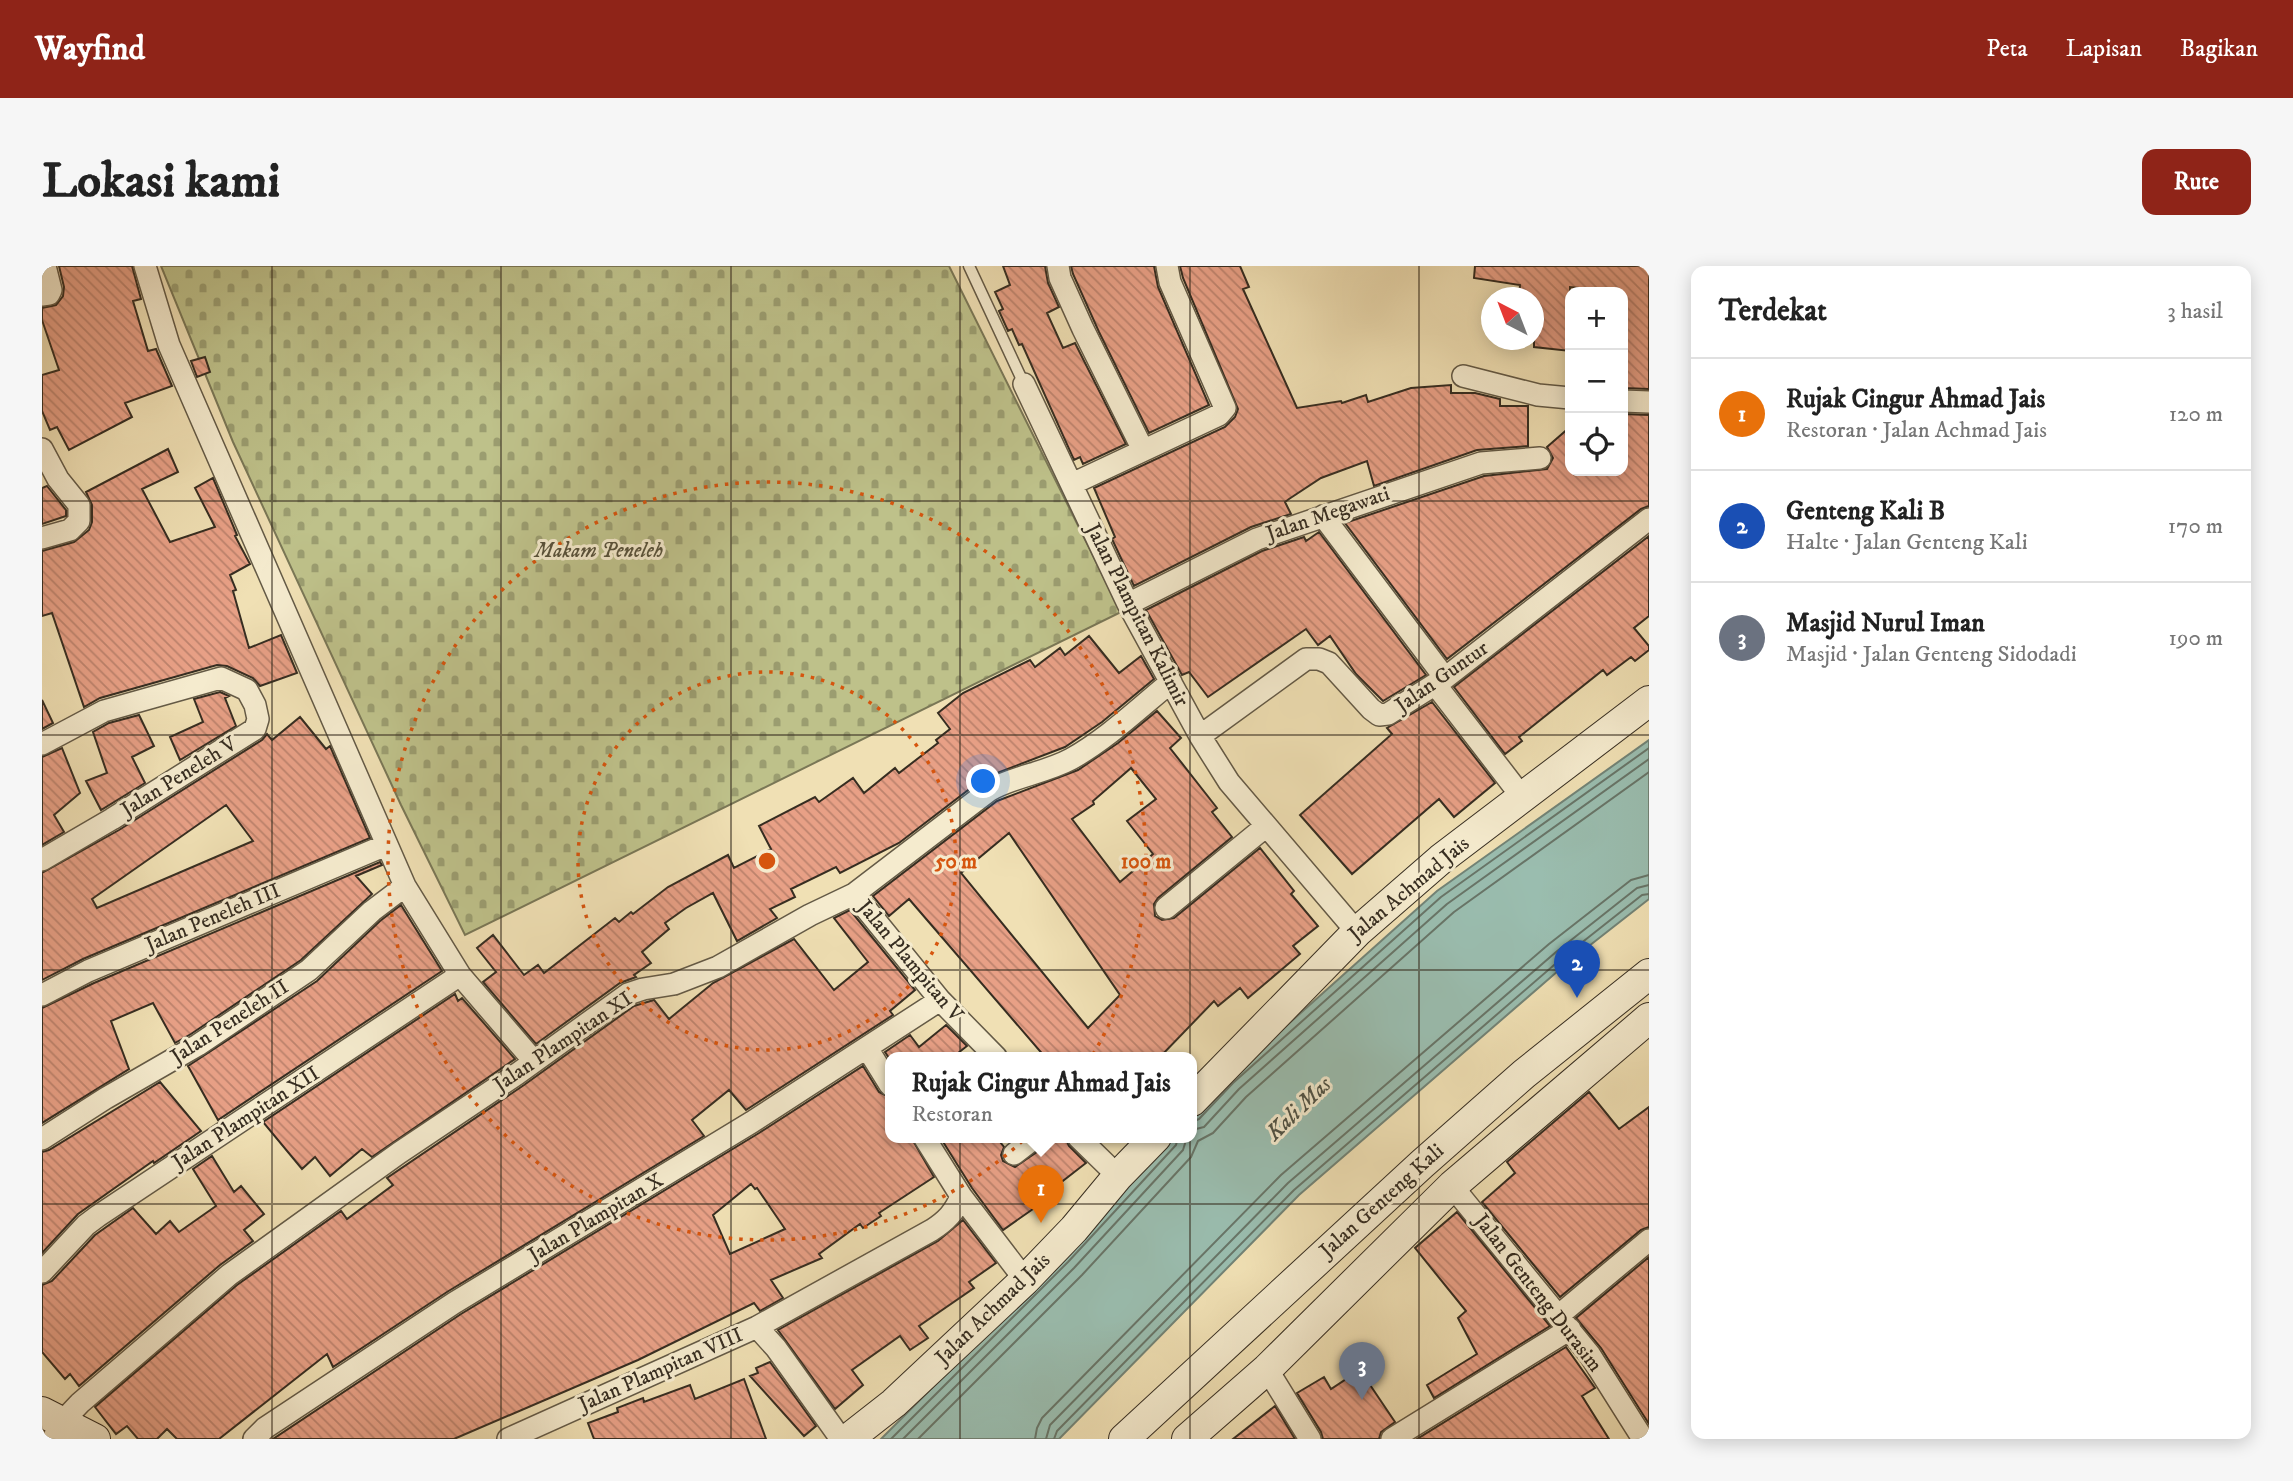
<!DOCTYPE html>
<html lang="id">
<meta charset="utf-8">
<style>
:root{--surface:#fff;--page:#f6f6f6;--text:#222;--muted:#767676;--line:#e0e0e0;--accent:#8f2418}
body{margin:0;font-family:"IM FELL DW Pica",serif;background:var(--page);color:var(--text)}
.controls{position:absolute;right:21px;top:21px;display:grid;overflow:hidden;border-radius:14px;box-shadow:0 4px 18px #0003}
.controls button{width:63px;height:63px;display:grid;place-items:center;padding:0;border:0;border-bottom:2px solid var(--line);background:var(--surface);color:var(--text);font:35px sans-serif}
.compass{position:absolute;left:1439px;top:21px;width:63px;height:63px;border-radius:50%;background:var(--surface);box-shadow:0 4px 18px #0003;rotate:318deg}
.you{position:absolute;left:942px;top:516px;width:24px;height:24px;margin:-18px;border:5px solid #fff;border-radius:50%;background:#1a73e8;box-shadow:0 0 0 10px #1a73e833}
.badge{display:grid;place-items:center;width:46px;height:46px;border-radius:50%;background:var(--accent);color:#fff;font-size:23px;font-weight:700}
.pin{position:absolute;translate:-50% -58px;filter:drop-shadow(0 2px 4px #0008)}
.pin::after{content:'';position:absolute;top:37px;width:24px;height:21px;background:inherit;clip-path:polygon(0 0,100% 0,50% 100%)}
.popup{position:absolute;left:843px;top:786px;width:312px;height:91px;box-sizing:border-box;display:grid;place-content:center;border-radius:14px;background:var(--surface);filter:drop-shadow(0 2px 5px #0005);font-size:23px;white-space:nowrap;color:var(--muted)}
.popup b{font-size:26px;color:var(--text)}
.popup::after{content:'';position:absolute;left:50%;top:100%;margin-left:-14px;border:14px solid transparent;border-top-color:var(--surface)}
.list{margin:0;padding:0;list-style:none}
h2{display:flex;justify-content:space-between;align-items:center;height:91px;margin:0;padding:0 28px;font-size:30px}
h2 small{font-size:23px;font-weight:400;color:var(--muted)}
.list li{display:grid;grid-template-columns:46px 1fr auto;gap:21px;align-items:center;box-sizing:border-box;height:112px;padding:0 28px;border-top:2px solid var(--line)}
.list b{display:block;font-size:26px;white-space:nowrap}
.list p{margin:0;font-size:23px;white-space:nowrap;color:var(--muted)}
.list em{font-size:23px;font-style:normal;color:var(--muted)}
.icon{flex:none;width:38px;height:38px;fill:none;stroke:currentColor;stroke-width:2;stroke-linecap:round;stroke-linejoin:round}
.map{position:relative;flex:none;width:1607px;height:1173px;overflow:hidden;border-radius:14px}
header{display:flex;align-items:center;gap:42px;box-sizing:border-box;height:98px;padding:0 35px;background:var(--accent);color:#fff}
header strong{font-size:33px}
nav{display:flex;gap:38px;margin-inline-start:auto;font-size:24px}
.intro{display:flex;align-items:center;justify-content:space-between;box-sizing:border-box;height:168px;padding:0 42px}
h1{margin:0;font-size:49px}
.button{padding:18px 32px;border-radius:14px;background:var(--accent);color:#fff;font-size:24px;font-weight:700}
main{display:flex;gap:42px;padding:0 42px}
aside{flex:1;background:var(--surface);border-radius:14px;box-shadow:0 4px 18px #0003}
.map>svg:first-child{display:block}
</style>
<header>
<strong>Wayfind</strong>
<nav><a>Peta</a><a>Lapisan</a><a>Bagikan</a></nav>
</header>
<div class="intro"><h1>Lokasi kami</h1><a class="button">Rute</a></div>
<main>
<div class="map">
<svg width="1607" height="1173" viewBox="0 0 1607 1173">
<defs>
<pattern id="cemetery-stones" width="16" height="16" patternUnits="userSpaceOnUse" patternTransform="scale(1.75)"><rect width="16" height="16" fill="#bec18a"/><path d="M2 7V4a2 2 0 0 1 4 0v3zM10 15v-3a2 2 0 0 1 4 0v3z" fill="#9b9d70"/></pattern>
<pattern id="building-back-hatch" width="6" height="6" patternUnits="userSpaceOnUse" patternTransform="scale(1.75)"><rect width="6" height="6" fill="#e8a086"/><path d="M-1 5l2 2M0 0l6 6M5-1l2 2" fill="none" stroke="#bd836d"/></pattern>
</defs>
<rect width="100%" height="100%" fill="#f0e0b4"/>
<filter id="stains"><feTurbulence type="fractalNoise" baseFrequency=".00286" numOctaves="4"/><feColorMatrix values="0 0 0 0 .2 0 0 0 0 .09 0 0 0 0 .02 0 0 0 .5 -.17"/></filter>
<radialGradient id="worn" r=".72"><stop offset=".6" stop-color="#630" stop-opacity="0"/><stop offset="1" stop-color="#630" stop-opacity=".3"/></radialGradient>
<path fill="url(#cemetery-stones)" stroke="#7a7756" stroke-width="2" d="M119,0H907L1079,346L423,669L359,539L191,176Z"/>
<path fill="#9abdaf" stroke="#728376" stroke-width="2" d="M1607,474V633L1524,698L1257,929L1017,1173H839L1021,991L1131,871H1150V852L1186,812L1395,625Z"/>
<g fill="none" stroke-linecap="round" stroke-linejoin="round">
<path stroke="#687568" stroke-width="2" d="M1150,856L1157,853L1191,817L1399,631L1607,482
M1150,864L1162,861L1197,823L1405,638L1607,493
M849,1173L1026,996L1134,879L1136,871
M861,1173L1032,1002L1141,884L1145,871
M876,1173L1040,1009L1149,891L1156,875L1171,867L1204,831L1412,646L1607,506
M993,1173L995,1162L1000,1152L1239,909L1507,678L1589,614L1607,609
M1004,1173L1008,1159L1246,917L1514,686L1595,622L1607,619
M1012,1173L1015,1165L1252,924L1519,693L1600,629L1607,628"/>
</g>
<path fill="url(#building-back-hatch)" stroke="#362d21" stroke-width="2" fill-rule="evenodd" d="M17,0H90L99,33L91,35L106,85L114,83L130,120L83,137L90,151L27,184L15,161L8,164L0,145V109L17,104L0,54V42L14,39L21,30L22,21Z
M961,0H1003L1006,17L1017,41L1005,47L1021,82L1033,77L1084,178L1041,198L1038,191L1032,194L980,78L977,79L970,63L966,65L957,45L961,43L953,26L968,19Z
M1029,0H1112L1116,21L1167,139L1107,167L1057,66L1031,8Z
M1138,0H1198L1207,21L1201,23L1255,142L1299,135L1300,137L1324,129L1326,136L1369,122L1409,119V127H1433L1458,133V140H1486V180L1435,184L1332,220L1325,195L1279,212L1247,233L1243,236L1249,248L1209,261L1092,320L1070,273L1073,271L1052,222L1183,161L1193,151L1196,143L1141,12Z
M1433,0H1607V123L1581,122V26L1528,21V85L1492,81V32H1477L1478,19L1432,12Z
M163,91L168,106L155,111L149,95Z
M1581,148L1607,149V240L1599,243L1405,393L1303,257L1442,210L1505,203L1511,192L1505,181L1528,161V205H1581Z
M126,183L136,206L100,223L128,276L173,261L153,222L171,212L195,269L193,270L208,298L188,309L194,324L191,325L207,382L239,369L255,407L218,420L211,412L185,400L175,399L58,432L42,441L10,347L0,350V285L32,276L47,264L50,256V239L44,226Z
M5,220L24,244V250L0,258V222Z
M1277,266L1384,409L1341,435L1314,408L1288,370L1276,379L1264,363L1166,431L1147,406L1140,409L1104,344L1220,285L1262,271L1264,275Z
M1607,270V350L1592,362L1607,380V384L1593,395L1589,391L1565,409L1561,404L1477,471L1480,475L1463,488L1412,421Z
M1047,370L1077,407L1099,390L1112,413L1060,456L1023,481L942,512L857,577L798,607L794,601L749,623L753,631L728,643L735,652L695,675L671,627L644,642L623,657L627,663L600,686L609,697L592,709L594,711L578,717L494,778L441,716L454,706L435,682L451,669L482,709L496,699L502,707L573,652L577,656L589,646L591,648L626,621L686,589L692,602L729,583L717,560L773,531L777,536L811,512L822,527L853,502L857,507L896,477L894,474L908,463L896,447L921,427L988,394L993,401L1018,382L1023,389Z
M178,426L187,430L183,432L194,460L138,494L128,471L161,456L152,433Z
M0,434L11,457L0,463Z
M1390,436L1453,517L1412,551L1397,533L1310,608L1258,549L1350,468L1345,462Z
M1115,445L1139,472L1128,482L1175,542L1170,546L1190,571L1116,632L1112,638L1113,650L1120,654L1132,652L1218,582L1252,625L1249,628L1276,660L1251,680L1258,688L1206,732L1198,722L1176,740L1172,735L1118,791H1003L867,633L847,650L831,630L955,535L1036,504L1076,477ZM1089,502L1114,533L1085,555L1111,588L1078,616L1030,553L1052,538L1051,535ZM967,567L1078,729L1046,762L919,607Z
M97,449L112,480L90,491L103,517L59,544L44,515L65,507L51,466L67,457Z
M258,451L284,483L288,480L328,572L41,693L0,714V607L77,564L220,474L225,468L230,474ZM184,539L211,575L55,642L50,633Z
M20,482L38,527L12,549L22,566L0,579V491Z
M338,596L340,599L314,610L330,628L259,694L149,768L133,777L111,737L69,755L87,803L0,857V742L52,717Z
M359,639L400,705L176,854L146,800L275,715L338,655Z
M808,644L873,724L848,745L851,749L704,844L687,824L650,854L662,870L405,1026L291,1101L285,1088L177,1173H135L125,1163L115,1173H96L85,1160L74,1168L53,1141L195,1019L299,945L305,953L351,919L345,912L482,819L592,740L612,734L627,753L671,717L752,673L792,724L826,696L792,652Z
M413,728L416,735L420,732L473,793L330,891L320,883L288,910L273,891L260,903L221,856Z
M904,759L925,780L911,791H849V795L843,786L868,769L877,781Z
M821,800L837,826L849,832V871H869L892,911L837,947L839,950L821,962L818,958L777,988L780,992L729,1014L741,1032L718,1045L712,1037L596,1094L412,1173H231L419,1048L717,867ZM709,918L713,923L715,922L743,963L688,988L671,949Z
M118,816L159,865L112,897L111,895L36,948L0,987V886L7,884Z
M1547,826L1577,863L1607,841V961L1599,964L1518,1031L1440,936L1473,907L1465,896Z
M898,871H954L962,881L959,889L961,895L973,901L1002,881L1007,871H1023L1027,880L1044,897L1008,925L1011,929L961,964L930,922Z
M170,890L192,926L199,920L222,948L202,964L211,975L178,999L37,1120L28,1108L23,1113L0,1086V1019L10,1015L53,969L91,942L114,968L128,955L137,966L174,940L151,903Z
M1415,946L1508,1060L1392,1132L1385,1119L1435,1088L1416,1052L1424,1045L1373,982Z
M921,954L954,997L927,1016L932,1022L877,1060L886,1072L868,1084L858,1070L810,1104L821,1119L793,1143L736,1064L896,975Z
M1607,991V1158L1559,1082L1534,1052Z
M1524,1081L1553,1122L1540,1130L1567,1173H1375Z
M728,1096L774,1160L762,1170L708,1110L716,1107L714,1102Z
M1318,1104L1353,1156L1339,1166L1337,1173H1281L1279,1166L1255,1127L1282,1111L1289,1123Z
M702,1113L724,1173H552L546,1157L576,1146L575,1142L601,1132L602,1136L648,1119L653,1133Z
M1233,1140L1253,1173H1191Z"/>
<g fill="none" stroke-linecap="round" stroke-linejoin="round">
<g stroke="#645a46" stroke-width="13">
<path id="lane" d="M927,0L982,118"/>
</g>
<g stroke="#645a46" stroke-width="24">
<path id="street" d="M103,0L127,79L363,620L418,709L491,794
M1016,0L1018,12L1041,63L1101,184
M0,29L7,28L9,24L3,0
M1421,110L1496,129L1528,132
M982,118L1086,338L1158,470L1187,516L1315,666
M1581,135L1607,136
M0,183L16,213L37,239V255L28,264L0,272
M1030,218L1177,149L1183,142L1128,16L1125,0
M1281,250L1403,412
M1086,338L1215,273L1439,197L1498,192
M1393,418L1480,531
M1158,470L1264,393H1277L1287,397L1329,443L1337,449L1346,448L1403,412L1607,253
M0,478L62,445L179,412L205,424L213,439L216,453L213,463L70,553L0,594
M812,628L898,734L954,791
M1124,642L1223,561
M0,729L46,705L344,579
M825,782L848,819
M882,871L919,930L983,1014
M1036,871L1076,910
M0,873L64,832L156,779L267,704L330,645L363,620
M972,888L994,871
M1410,920L1548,1089L1601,1173
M0,1006L44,959L56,950L418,709
M1516,1050L1607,974
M715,1061L734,1082L799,1173
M1225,1103L1268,1173
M11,1173L20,1156L38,1137L187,1009L357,887L475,808L586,728L601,723L632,718L676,701L768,649L812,628L948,524C973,510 1003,507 1029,493C1065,473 1097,442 1129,416
M212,1173L223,1162L412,1037L710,856L898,734
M466,1173L715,1061L890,964C904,955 913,946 919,930
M1350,1173L1528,1063"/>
</g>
<g stroke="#362d21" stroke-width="32">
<path id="secondary" d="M1150,835L1315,666L1399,593L1607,435
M0,1146L53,1173
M806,1173L852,1137L983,1014L1032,963L1076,910L1114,871
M1082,1173L1380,898L1482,808L1607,708
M1145,1173L1225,1103L1410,920L1607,752"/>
</g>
<use href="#lane" stroke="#f5ebce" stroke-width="10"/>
<use href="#street" stroke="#f5ebce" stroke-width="21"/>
<use href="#secondary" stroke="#f5ebce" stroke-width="30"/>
</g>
<path fill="none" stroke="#362d21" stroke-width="2" stroke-opacity="0.55" d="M230,0V1173M459,0V1173M689,0V1173M918,0V1173M1148,0V1173M1377,0V1173M0,235H1607M0,469H1607M0,704H1607M0,938H1607"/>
<g fill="none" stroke="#d6550e" stroke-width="3.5" stroke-dasharray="3.5 7">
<circle cx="725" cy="595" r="189"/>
<circle cx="725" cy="595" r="379"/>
</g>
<g text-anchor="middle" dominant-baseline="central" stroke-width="6" stroke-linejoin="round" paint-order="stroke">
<g font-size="21" fill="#362d21" stroke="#f5ebce">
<text transform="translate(1286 248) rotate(-19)">Jalan Megawati</text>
<text transform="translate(1095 349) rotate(63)">Jalan Plampitan Kalimir</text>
<text transform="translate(1400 411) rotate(-35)">Jalan Guntur</text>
<text transform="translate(137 511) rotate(-32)">Jalan Peneleh V</text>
<text transform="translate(1367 623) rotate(-40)">Jalan Achmad Jais</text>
<text transform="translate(171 652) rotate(-23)">Jalan Peneleh III</text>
<text transform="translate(868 695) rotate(50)">Jalan Plampitan V</text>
<text transform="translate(188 756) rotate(-33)">Jalan Peneleh II</text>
<text transform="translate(521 776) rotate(-34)">Jalan Plampitan XI</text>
<text transform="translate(204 852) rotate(-33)">Jalan Plampitan XII</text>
<text transform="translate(1340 935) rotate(-42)">Jalan Genteng Kali</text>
<text transform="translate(554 952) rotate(-31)">Jalan Plampitan X</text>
<text transform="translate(1496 1027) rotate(52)">Jalan Genteng Durasim</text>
<text transform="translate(951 1043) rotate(-44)">Jalan Achmad Jais</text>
<text transform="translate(619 1104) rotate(-24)">Jalan Plampitan VIII</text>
</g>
<g font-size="21" font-style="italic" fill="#58523b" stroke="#f5ebce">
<text x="557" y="285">Makam Peneleh</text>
</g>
<g font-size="23" font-style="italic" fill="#4f5144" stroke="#f5ebce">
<text transform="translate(1257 843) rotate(-44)">Kali Mas</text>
</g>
</g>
<circle cx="725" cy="595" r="10" fill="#d6550e" stroke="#f5ebce" stroke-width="3.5"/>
<g font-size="21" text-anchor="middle" font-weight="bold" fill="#d6550e" stroke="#f5ebce" stroke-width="6" stroke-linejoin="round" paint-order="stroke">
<text x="914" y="602">50 m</text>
<text x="1104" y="602">100 m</text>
</g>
<rect width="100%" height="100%" filter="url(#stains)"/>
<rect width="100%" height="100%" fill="url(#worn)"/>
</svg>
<div class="controls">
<button>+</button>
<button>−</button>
<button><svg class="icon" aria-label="locate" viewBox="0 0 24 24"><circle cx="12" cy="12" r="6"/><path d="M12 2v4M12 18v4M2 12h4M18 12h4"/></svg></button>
</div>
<svg class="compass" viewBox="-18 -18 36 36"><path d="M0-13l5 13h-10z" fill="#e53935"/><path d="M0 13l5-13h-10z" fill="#767676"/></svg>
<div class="you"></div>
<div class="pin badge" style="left:999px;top:957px;background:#e8710a">1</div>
<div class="popup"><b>Rujak Cingur Ahmad Jais</b>Restoran</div>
<div class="pin badge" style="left:1535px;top:732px;background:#1a4fb4">2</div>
<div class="pin badge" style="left:1320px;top:1134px;background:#6b7280">3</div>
</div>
<aside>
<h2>Terdekat<small>3 hasil</small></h2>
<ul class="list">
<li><span class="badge" style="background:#e8710a">1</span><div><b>Rujak Cingur Ahmad Jais</b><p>Restoran · Jalan Achmad Jais</p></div><em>120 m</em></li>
<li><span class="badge" style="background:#1a4fb4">2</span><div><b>Genteng Kali B</b><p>Halte · Jalan Genteng Kali</p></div><em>170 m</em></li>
<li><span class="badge" style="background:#6b7280">3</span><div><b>Masjid Nurul Iman</b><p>Masjid · Jalan Genteng Sidodadi</p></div><em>190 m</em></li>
</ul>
</aside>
</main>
